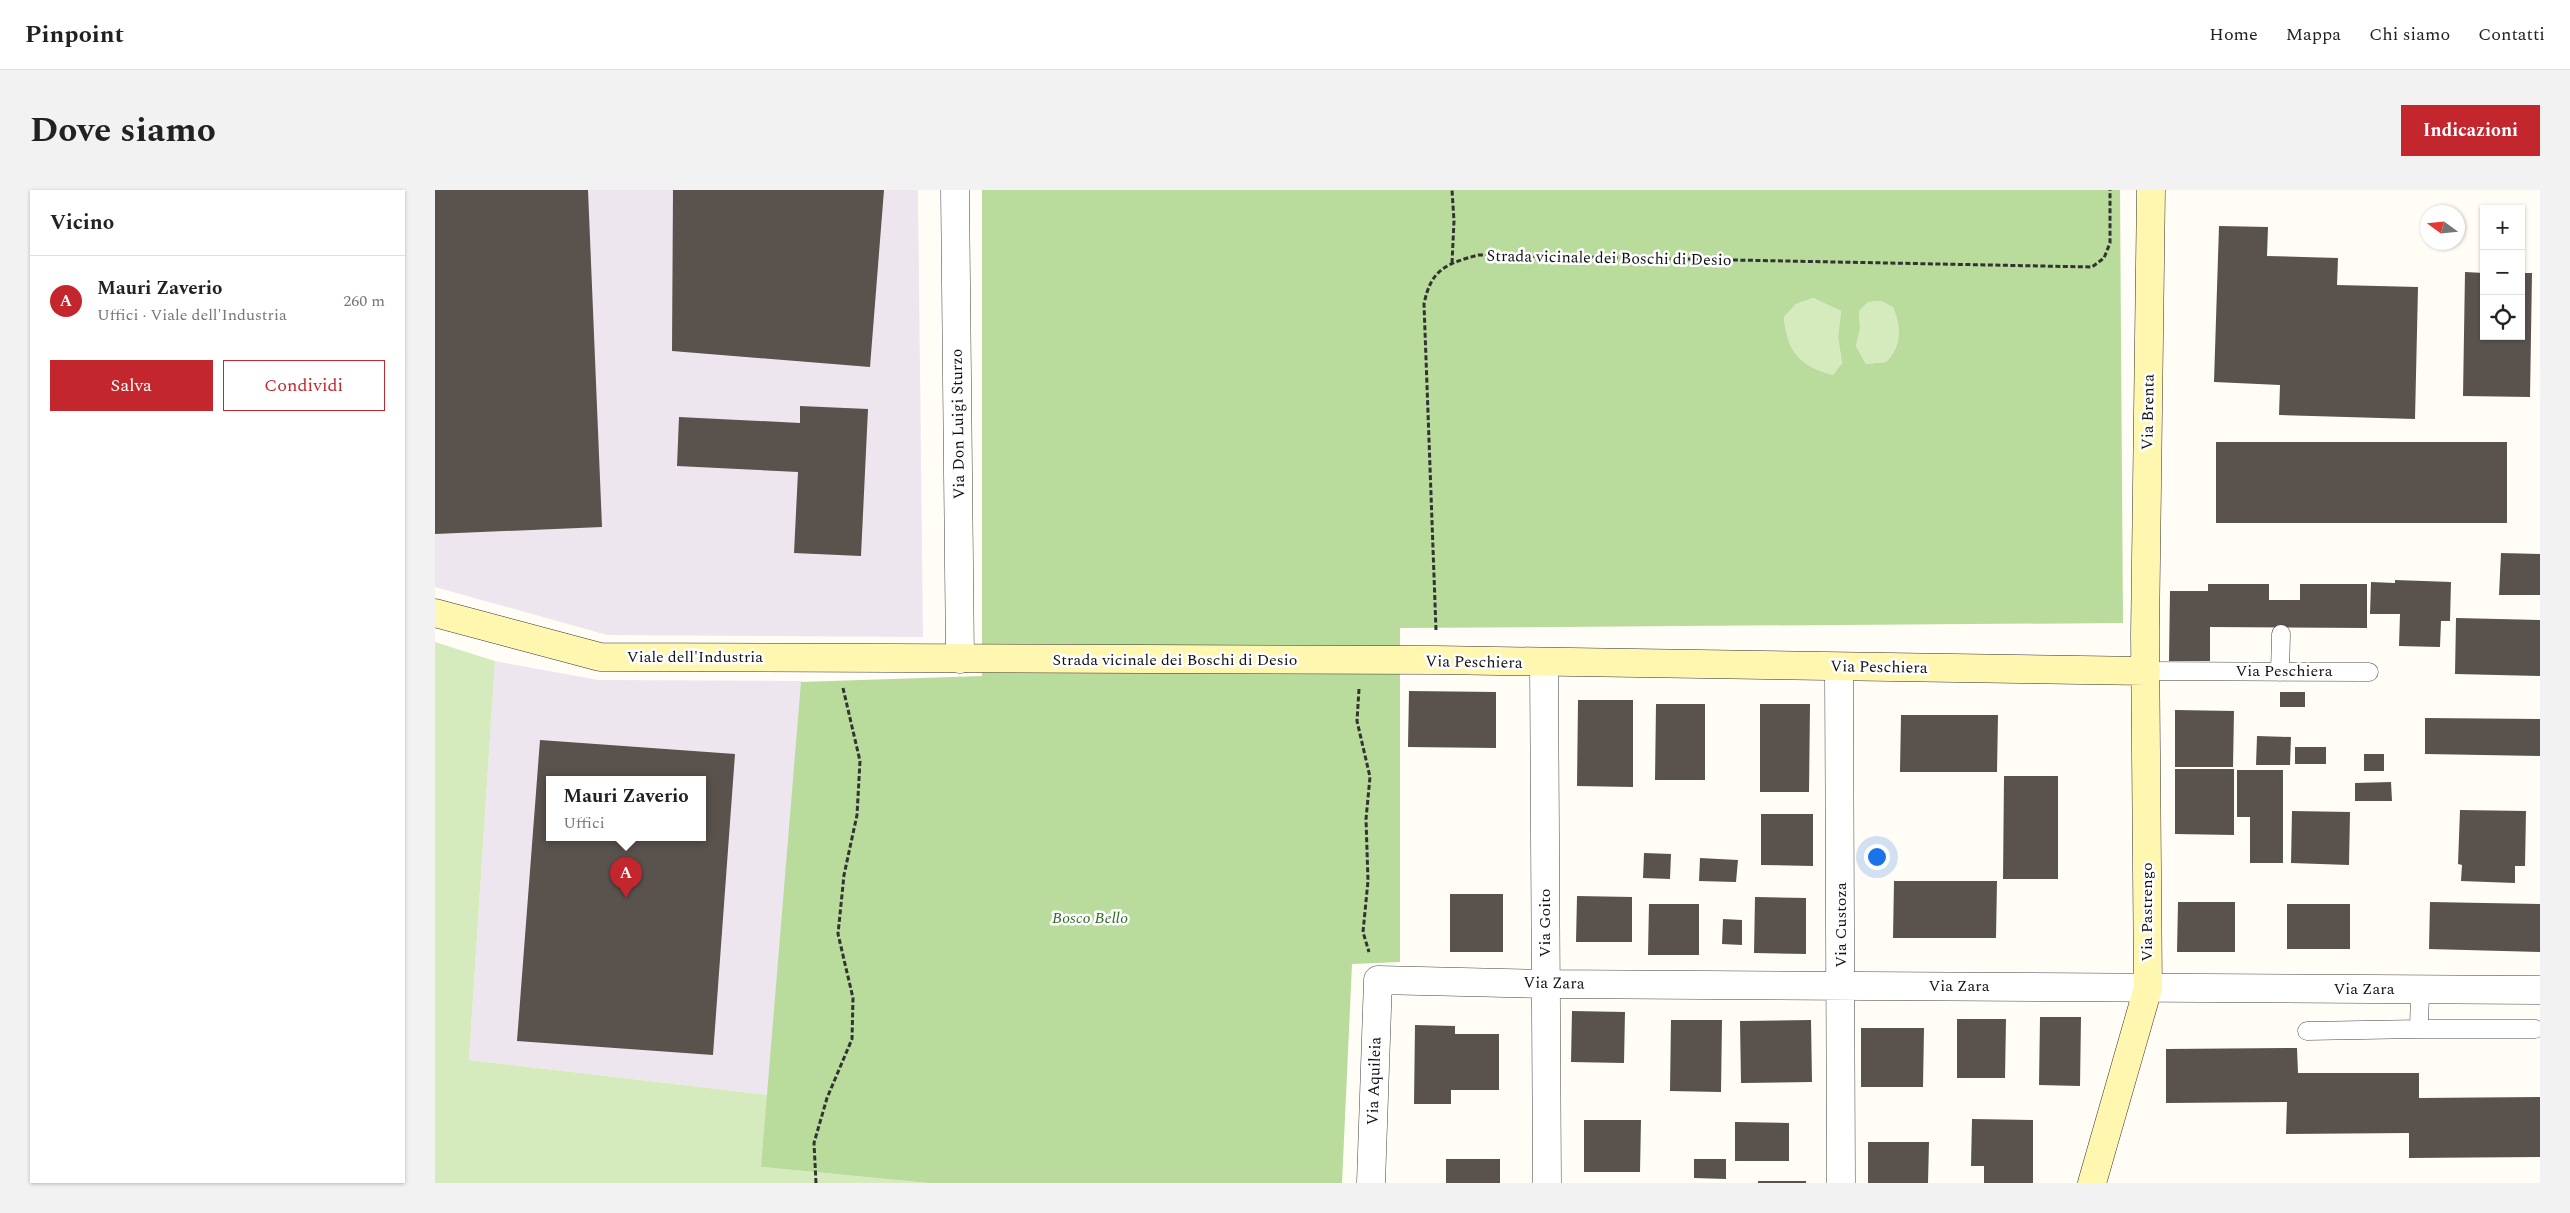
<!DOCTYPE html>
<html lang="it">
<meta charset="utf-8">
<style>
:root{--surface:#fff;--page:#f2f2f2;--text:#222;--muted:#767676;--line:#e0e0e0;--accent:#c4262e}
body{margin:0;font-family:Spectral,serif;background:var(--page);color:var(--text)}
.controls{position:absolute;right:15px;top:15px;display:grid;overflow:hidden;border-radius:0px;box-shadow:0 1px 4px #0004}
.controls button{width:45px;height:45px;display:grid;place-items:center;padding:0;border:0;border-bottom:1px solid var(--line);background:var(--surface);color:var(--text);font:25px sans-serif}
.compass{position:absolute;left:1985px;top:15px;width:45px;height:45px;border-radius:50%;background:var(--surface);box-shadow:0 1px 4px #0004;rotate:285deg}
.you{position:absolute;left:1441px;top:666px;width:18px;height:18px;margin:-12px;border:4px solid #fff;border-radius:50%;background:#1a73e8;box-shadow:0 0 0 8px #1a73e833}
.badge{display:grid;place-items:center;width:32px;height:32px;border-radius:50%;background:var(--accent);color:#fff;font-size:16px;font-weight:700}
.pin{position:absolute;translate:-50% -41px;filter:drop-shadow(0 1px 2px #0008)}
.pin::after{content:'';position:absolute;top:26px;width:18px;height:15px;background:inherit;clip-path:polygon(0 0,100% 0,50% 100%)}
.popup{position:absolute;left:111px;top:586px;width:160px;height:65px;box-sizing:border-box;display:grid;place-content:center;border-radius:0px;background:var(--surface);filter:drop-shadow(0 1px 4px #0005);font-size:16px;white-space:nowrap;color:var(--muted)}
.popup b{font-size:19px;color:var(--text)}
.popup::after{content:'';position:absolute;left:50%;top:100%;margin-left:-10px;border:10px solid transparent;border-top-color:var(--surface)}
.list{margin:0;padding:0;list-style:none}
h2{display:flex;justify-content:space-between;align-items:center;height:65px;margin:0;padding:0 20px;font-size:21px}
h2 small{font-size:16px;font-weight:400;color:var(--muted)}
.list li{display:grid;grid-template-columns:32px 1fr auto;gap:15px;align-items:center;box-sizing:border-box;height:90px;padding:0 20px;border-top:1px solid var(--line)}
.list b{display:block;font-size:19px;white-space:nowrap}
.list p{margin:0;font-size:16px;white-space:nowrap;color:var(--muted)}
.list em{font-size:16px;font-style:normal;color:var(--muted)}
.actions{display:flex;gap:10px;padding:15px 20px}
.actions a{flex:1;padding:11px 0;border:1px solid var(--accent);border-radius:0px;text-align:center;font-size:18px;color:var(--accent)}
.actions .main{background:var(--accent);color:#fff}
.icon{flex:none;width:28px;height:28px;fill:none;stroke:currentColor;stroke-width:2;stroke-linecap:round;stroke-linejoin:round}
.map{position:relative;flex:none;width:2105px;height:993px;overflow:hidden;border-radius:0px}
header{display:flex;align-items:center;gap:30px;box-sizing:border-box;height:70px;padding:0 25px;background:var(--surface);border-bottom:1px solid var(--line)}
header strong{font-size:24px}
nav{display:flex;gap:28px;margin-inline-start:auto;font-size:18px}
.intro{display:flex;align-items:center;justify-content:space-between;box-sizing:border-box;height:120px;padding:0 30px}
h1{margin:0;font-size:35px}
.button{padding:12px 22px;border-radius:0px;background:var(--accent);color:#fff;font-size:18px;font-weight:700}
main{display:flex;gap:30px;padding:0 30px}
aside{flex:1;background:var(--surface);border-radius:0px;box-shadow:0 1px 4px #0004}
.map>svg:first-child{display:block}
</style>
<header>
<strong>Pinpoint</strong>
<nav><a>Home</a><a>Mappa</a><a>Chi siamo</a><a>Contatti</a></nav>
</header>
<div class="intro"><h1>Dove siamo</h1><a class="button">Indicazioni</a></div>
<main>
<aside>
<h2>Vicino<small></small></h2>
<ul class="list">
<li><span class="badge">A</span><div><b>Mauri Zaverio</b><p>Uffici · Viale dell'Industria</p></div><em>260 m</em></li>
</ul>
<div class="actions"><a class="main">Salva</a><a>Condividi</a></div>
</aside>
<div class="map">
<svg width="2105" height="993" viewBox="0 0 2105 993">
<rect width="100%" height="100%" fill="#fffdf5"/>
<path fill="#eee6ef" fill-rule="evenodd" d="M0,0H483L488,447L172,445L0,397Z
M60,471L163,490L367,491L333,905L34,870ZM115,589H267V647H115Z"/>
<path fill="#d5ebbd" d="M1378,108L1406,121L1403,147L1407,173L1398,185C1364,176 1352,161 1349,127L1361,114Z
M1446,111L1458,117C1466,137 1467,156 1451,172L1431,174L1421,156L1425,139L1424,121L1433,112Z
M0,452L60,471L34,870L333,905L327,977L493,993H0Z"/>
<path fill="#b9dc9c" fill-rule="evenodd" d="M547,0H1685L1688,433L965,438V772L917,774L907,993H493L326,977L366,492L547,486ZM1378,108L1406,121L1403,147L1407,173L1398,185C1364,176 1352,161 1349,127L1361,114ZM1446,111L1458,117C1466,137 1467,156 1451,172L1431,174L1421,156L1425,139L1424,121L1433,112Z"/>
<path fill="#5a524d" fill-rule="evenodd" d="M0,0H153L167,337L0,344Z
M238,0H449L435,177L237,161Z
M1784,36L1833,37L1832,66L1903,68L1902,95L1983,97L1980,229L1844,225L1845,195L1779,192Z
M2030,82L2049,83V146H2086V83H2097L2095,207L2028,206Z
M365,216L433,219L426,366L359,363L363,282L242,276L244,227L365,233Z
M1781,252H2072V333H1781Z
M2066,363L2105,364V405H2064Z
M1960,390L2016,392L2015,431H2006L2005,457L1964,456L1965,424H1935L1936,392L1960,393Z
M1773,394H1834V410H1865V394H1932V438L1775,437V471H1734L1735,401H1773Z
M2021,428L2105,430V486L2020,484Z
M974,501L1061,502V558L973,557Z
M1845,502H1870V517H1845Z
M1143,510H1198V597L1142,596Z
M1221,514H1270V590H1220Z
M1325,514H1375L1374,602H1325Z
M1740,520L1799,521L1798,577H1740Z
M1466,525H1563L1562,582H1465Z
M1990,528L2105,529V566L1990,564Z
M1822,546L1856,547L1855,575H1821Z
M105,550L300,564L278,865L82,851ZM115,589H267V647H115Z
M1860,557H1891V574H1860Z
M1929,564H1949V581H1929Z
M1740,579H1799V645L1740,644Z
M1802,580H1848V673H1815V627H1802Z
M1569,586H1623V689H1568Z
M1956,592L1957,611H1920V593Z
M2025,620L2091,621L2090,676H2080V693L2026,691L2027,675L2023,674Z
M1857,621L1915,622L1914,675L1856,673Z
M1326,624H1378V676L1326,675Z
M1209,663L1236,664L1235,689L1208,688Z
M1265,668L1303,670L1301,692L1264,691Z
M1459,691H1562L1561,748H1458Z
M1015,704H1068V762H1015Z
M1142,706L1197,707V752H1141Z
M1320,707L1371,708V764L1319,763Z
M1743,712H1800V762H1742Z
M1995,712L2105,714V762L1994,759Z
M1214,714H1264V765H1213Z
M1852,714H1915V759H1852Z
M1288,729L1307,730V755L1287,754Z
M1137,821L1190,822L1189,873L1136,872Z
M1605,827H1646L1645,896L1604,895Z
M1522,829H1571L1570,888H1522Z
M1236,830H1287L1286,902L1235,901Z
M1376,830L1377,892L1306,893L1305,831Z
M980,835L1020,836V844H1064V900H1016V914H979Z
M1426,838H1489L1488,897H1426Z
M1862,858L1863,883H1984V908L2105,907V967L1974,968V943L1851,944L1852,912L1731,913V859Z
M1537,929L1598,930V993H1549V976H1536Z
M1149,930H1206L1205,982H1149Z
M1300,932L1354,933V971H1300Z
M1433,952H1494L1493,993H1433Z
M1011,969H1065V993H1011Z
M1259,969H1291V989L1259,988Z
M1323,991H1371V993H1323Z"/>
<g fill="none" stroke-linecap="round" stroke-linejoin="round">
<g stroke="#444" stroke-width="19">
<path id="lane" d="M1711,481L1934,482
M1845,482L1846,444
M1984,839H2100
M1872,841L1984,839L1985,800"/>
</g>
<g stroke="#444" stroke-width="29">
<path id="street" d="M520,0L525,469
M1109,473L1112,993
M1404,477L1406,993
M936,993L943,790L1111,794L2105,800"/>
</g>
<g stroke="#333" stroke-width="29">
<path id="secondary" d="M0,423L165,467L1002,470L1711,481
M1657,993L1713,798L1710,444L1716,0"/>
</g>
<path stroke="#333" stroke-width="3" stroke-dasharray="5 2.5" stroke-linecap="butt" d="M1017,73L1019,31L1017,0
M1001,440L989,114C996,79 1011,74 1043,65L1657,77L1669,68L1675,53V0
M924,499L922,531L935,587L931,629L933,691L928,742L934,762
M381,993L379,953L392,908L417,849L418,808L403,744L409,685L422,625L425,571L408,498"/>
<use href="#lane" stroke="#fff" stroke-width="18"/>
<use href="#street" stroke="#fff" stroke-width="28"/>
<use href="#secondary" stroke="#fff6b0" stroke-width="28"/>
</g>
<g text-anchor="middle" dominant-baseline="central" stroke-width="5" stroke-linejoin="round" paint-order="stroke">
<g font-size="16" fill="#111" stroke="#fff">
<text transform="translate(1174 68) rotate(1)">Strada vicinale dei Boschi di Desio</text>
<text transform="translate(1713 222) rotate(-89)">Via Brenta</text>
<text transform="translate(523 234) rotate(-91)">Via Don Luigi Sturzo</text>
<text x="260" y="467">Viale dell'Industria</text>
<text x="740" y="470">Strada vicinale dei Boschi di Desio</text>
<text transform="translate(1039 472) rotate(1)">Via Peschiera</text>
<text transform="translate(1444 477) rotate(1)">Via Peschiera</text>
<text x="1849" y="481">Via Peschiera</text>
<text transform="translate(1712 722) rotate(-90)">Via Pastrengo</text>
<text transform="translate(1110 733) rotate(-90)">Via Goito</text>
<text transform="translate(1406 735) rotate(-90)">Via Custoza</text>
<text transform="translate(1119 793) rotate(1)">Via Zara</text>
<text x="1524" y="796">Via Zara</text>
<text x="1929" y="799">Via Zara</text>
<text transform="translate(939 891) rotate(-88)">Via Aquileia</text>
</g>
<g font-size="16" font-style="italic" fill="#2f6b1f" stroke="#fff">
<text x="655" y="728">Bosco Bello</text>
</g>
</g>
</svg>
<div class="controls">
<button>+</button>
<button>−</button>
<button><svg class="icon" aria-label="locate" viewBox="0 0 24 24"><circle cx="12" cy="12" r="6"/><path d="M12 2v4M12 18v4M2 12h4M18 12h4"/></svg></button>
</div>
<svg class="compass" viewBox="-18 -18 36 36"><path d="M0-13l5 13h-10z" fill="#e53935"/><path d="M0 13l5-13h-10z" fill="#767676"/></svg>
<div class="you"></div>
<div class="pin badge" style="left:191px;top:708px">A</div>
<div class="popup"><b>Mauri Zaverio</b>Uffici</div>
</div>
</main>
